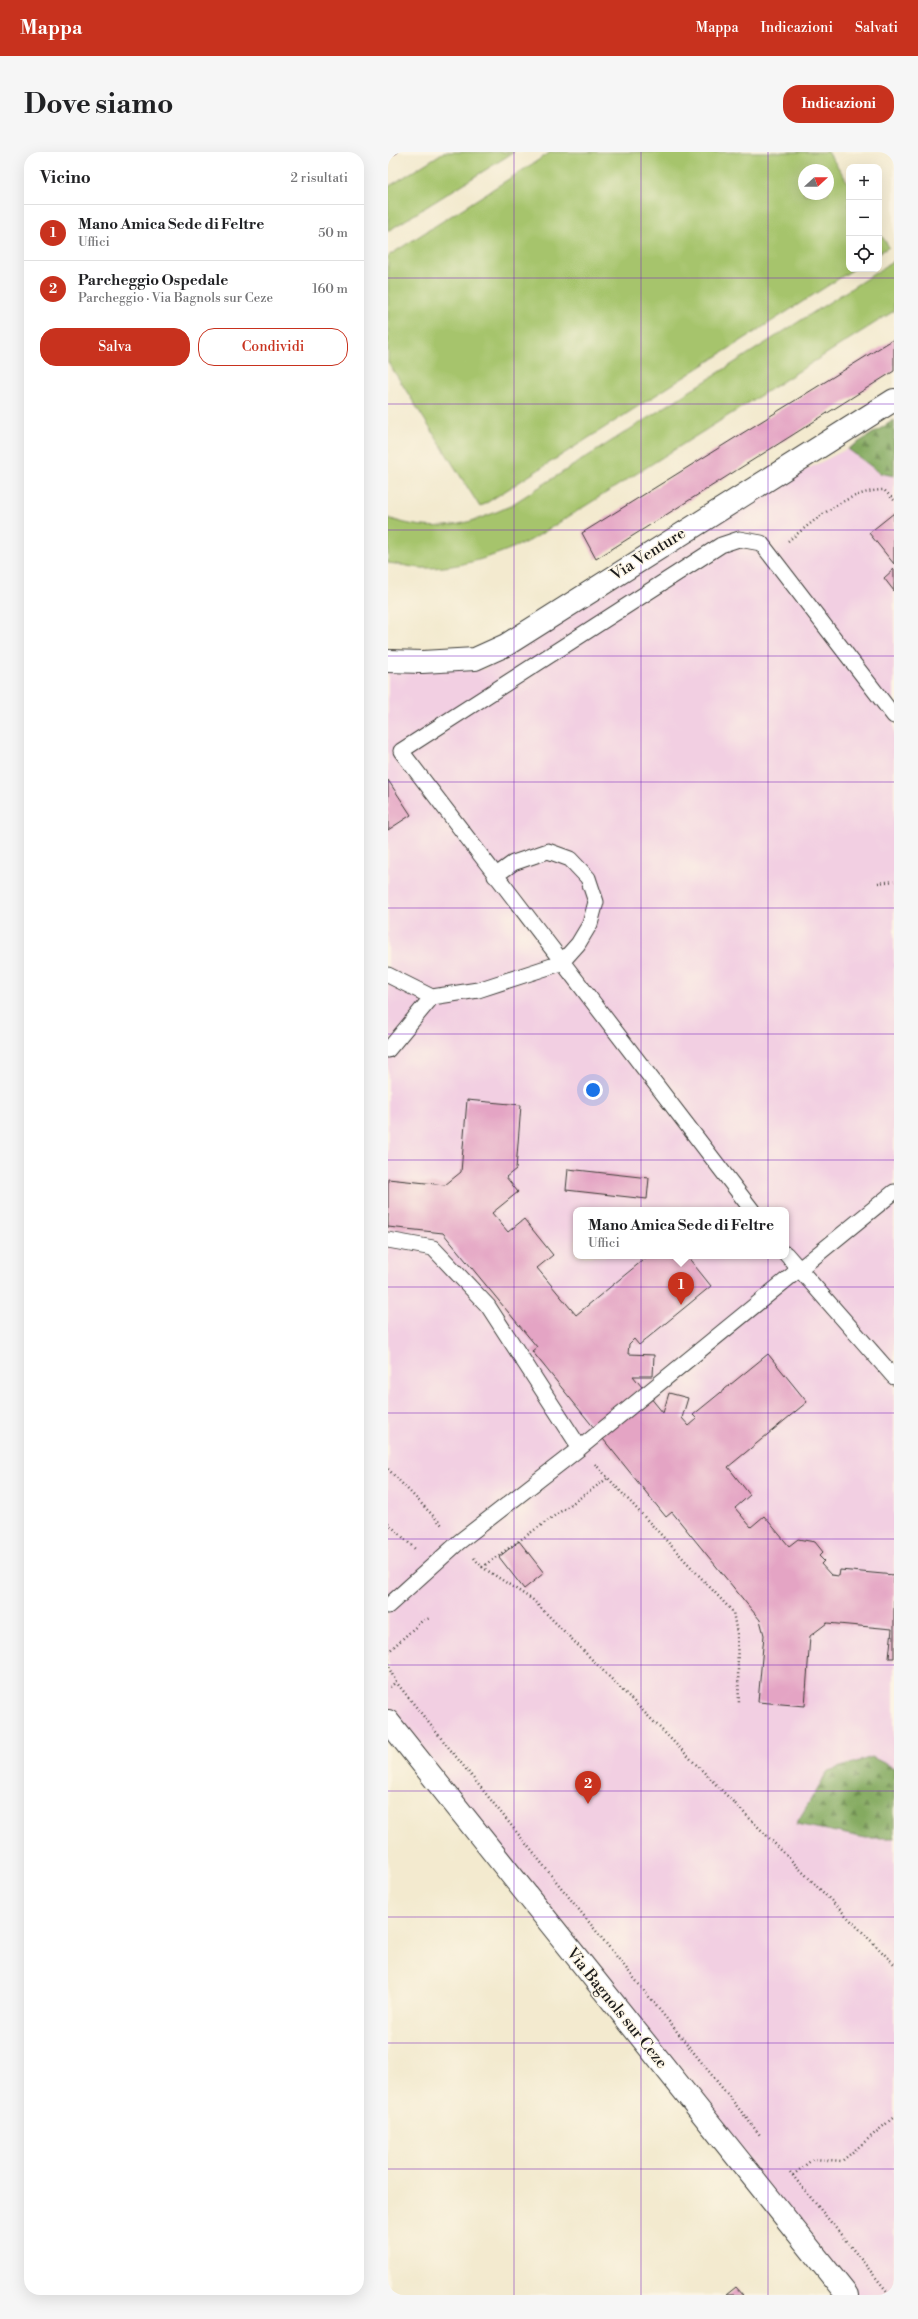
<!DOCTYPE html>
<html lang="it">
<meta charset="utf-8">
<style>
:root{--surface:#fff;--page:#f6f6f6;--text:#202124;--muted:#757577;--line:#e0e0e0;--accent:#c8321e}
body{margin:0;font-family:"Libre Bodoni",serif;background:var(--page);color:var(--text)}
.controls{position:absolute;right:12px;top:12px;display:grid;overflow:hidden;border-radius:8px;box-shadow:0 4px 16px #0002}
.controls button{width:36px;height:36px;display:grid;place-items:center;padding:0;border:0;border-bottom:1px solid var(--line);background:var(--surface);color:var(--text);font:20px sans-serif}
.compass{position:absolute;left:410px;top:12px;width:36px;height:36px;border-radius:50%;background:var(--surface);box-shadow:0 4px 16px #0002;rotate:69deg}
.you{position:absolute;left:205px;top:938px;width:14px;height:14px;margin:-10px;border:3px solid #fff;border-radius:50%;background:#1a73e8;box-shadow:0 0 0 6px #1a73e833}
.badge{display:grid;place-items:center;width:26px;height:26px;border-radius:50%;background:var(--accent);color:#fff;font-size:13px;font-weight:700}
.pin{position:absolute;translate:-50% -33px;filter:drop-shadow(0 1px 2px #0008)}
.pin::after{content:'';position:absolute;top:21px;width:14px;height:12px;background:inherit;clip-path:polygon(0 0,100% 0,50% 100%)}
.popup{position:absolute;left:185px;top:1055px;width:216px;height:52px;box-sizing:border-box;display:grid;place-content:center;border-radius:8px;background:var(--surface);filter:drop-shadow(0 1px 3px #0005);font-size:13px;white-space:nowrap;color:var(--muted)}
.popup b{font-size:15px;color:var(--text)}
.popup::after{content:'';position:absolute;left:50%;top:100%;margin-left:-8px;border:8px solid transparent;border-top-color:var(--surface)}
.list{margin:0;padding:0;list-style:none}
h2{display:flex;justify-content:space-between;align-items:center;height:52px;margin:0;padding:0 16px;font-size:17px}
h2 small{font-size:13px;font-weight:400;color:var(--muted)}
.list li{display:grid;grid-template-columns:26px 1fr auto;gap:12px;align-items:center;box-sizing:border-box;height:56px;padding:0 16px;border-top:1px solid var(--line)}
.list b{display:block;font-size:15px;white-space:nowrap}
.list p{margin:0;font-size:13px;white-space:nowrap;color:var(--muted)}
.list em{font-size:13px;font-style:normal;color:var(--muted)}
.actions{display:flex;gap:8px;padding:12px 16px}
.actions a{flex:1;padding:9px 0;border:1px solid var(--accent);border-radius:16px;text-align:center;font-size:14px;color:var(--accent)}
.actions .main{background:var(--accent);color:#fff}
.icon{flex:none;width:22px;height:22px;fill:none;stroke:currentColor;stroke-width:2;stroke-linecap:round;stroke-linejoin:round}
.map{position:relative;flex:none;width:506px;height:2143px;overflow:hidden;border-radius:16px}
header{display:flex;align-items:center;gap:24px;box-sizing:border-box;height:56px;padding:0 20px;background:var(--accent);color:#fff}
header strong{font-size:19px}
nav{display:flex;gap:22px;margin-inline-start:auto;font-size:14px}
.intro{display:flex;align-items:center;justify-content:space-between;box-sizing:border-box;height:96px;padding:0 24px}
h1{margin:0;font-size:28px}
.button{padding:10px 18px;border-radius:16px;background:var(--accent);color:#fff;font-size:14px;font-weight:700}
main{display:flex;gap:24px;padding:0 24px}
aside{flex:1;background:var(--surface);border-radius:16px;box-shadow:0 4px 16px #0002}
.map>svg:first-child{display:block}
</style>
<header>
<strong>Mappa</strong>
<nav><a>Mappa</a><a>Indicazioni</a><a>Salvati</a></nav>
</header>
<div class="intro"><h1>Dove siamo</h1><a class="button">Indicazioni</a></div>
<main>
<aside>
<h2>Vicino<small>2 risultati</small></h2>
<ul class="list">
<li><span class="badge">1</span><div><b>Mano Amica Sede di Feltre</b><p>Uffici</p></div><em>50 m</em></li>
<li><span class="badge">2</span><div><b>Parcheggio Ospedale</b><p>Parcheggio · Via Bagnols sur Ceze</p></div><em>160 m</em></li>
</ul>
<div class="actions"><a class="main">Salva</a><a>Condividi</a></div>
</aside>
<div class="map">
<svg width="506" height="2143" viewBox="0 0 506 2143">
<defs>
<pattern id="forest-firs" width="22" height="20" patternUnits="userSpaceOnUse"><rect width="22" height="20" fill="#84aa60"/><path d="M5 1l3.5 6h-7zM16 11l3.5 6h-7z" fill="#6b8a4e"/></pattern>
</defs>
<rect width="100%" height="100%" fill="#fcf5e5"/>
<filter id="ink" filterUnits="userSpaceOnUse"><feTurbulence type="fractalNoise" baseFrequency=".025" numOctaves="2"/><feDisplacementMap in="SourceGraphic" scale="8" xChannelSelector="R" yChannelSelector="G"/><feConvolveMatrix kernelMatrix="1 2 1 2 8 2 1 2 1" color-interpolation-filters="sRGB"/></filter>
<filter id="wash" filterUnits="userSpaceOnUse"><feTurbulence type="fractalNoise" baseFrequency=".012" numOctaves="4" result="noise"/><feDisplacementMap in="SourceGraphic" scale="16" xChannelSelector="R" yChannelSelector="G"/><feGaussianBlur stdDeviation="0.9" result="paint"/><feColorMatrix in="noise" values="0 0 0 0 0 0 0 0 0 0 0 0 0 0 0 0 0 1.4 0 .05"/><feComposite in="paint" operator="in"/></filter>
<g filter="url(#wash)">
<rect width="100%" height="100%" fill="#f3eacf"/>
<path fill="#f2cfe2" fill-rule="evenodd" d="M506,268V2143H460L0,1568V515L96,517L370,342L459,297ZM188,1058H398V1104H188Z"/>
<path fill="#a6c46c" stroke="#617044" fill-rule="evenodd" d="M56,0H126L0,79V35Z
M163,0H440L461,32V117H466L92,355L0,210V104ZM416,18H440V42H416Z
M491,80L501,95L491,101Z
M506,109V159L145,387C110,403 73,417 33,416C22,415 11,412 0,411V366C46,382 77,374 120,355Z"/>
<path fill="url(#forest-firs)" stroke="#50633e" d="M506,268V324L492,321L460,297Z
M484,1605L506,1616V1686H478L408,1672L440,1619Z"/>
<g id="blocks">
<path fill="#e4a4c4" d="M0,0H10L0,6Z
M506,187V219L208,407L194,381Z
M506,361V412L481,381Z
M506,417V439L496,426Z
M0,628L23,663L0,678Z
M79,948L133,953L128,1017L118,1025L130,1040L104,1061L120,1080L136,1067L165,1103L149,1116L188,1163L260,1104H299L323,1134L251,1193L246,1187L241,1192L240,1202L266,1203L265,1224H245L275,1261L281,1241L300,1246L294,1266L301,1274L309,1267L305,1263L380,1202L419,1250L340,1315L362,1343L347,1356L363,1375L376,1364L401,1394L410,1387L427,1390L435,1400L431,1404L436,1409L433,1412L443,1423L451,1424L452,1418L506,1423V1506H501L504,1477L439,1471L422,1484L417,1554L370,1550L376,1483L372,1468L284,1360L278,1365L144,1199L149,1195L55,1081L0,1075V1027L57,1033L73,1020Z
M180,1017L261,1026L259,1047L178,1038Z
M131,1389L156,1421L136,1437L111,1405Z
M348,2135L355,2143H338Z"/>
</g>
</g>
<g filter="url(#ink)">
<use href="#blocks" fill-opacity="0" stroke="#3c3b37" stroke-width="1"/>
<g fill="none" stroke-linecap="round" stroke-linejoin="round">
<g stroke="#3c3b37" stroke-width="17">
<path id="service" d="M0,823L44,845L90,838L173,811L190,792L202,772L208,750L200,726L182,707L160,699L125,711L107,724
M0,898L44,845
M364,1058L13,599L333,393L351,387L373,391L506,564
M0,1088L45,1096L100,1154L192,1296
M398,1102L506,1225
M0,1454L71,1390L192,1296L506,1040"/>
</g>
<g stroke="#3c3b37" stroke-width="24">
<path id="minor" d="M0,509L34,510L87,507L118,493L506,248"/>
</g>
<g stroke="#3c3b37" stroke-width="24">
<path id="primary" d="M0,1569L459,2143"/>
</g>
<path stroke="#3c3b37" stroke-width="2.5" stroke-dasharray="1 3" stroke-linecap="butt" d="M400,389C429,367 458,339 496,338L506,348
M490,731L506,729
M207,1312L345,1460L349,1482L351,1553
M0,1317L55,1374
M0,1371L28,1398
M86,1406L94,1415L145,1448L506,1812
M94,1415L220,1326
M0,1500L34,1469L42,1466
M0,1507L2,1518L8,1530L372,1983
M2,1535L8,1530
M402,2020L502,2143
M405,2023L425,2007L454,2009L506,1965"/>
<use href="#service" stroke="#fff" stroke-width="15"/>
<use href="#minor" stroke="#fff" stroke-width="22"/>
<use href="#primary" stroke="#fff" stroke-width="22"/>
</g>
</g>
<path fill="none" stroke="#7b2cbf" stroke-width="1" stroke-opacity="0.55" d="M126,0V2143M253,0V2143M380,0V2143M0,126H506M0,252H506M0,378H506M0,504H506M0,630H506M0,756H506M0,882H506M0,1008H506M0,1135H506M0,1261H506M0,1387H506M0,1513H506M0,1639H506M0,1765H506M0,1891H506M0,2017H506"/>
<g text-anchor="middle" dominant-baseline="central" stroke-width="3" stroke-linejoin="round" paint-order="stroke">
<g font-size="16" fill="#1c1c1c" stroke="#fcf5e5">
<text transform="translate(260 402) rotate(-32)">Via Venture</text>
<text transform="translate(229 1856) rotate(51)">Via Bagnols sur Ceze</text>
</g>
</g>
</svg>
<div class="controls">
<button>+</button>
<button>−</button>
<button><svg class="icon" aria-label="locate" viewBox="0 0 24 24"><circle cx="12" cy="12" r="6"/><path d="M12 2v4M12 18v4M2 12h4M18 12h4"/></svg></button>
</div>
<svg class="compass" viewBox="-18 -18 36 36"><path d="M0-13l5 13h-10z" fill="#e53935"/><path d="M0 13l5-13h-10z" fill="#757577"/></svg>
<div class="you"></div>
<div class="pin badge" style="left:293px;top:1153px">1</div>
<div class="popup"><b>Mano Amica Sede di Feltre</b>Uffici</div>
<div class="pin badge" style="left:200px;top:1652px">2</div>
</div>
</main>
